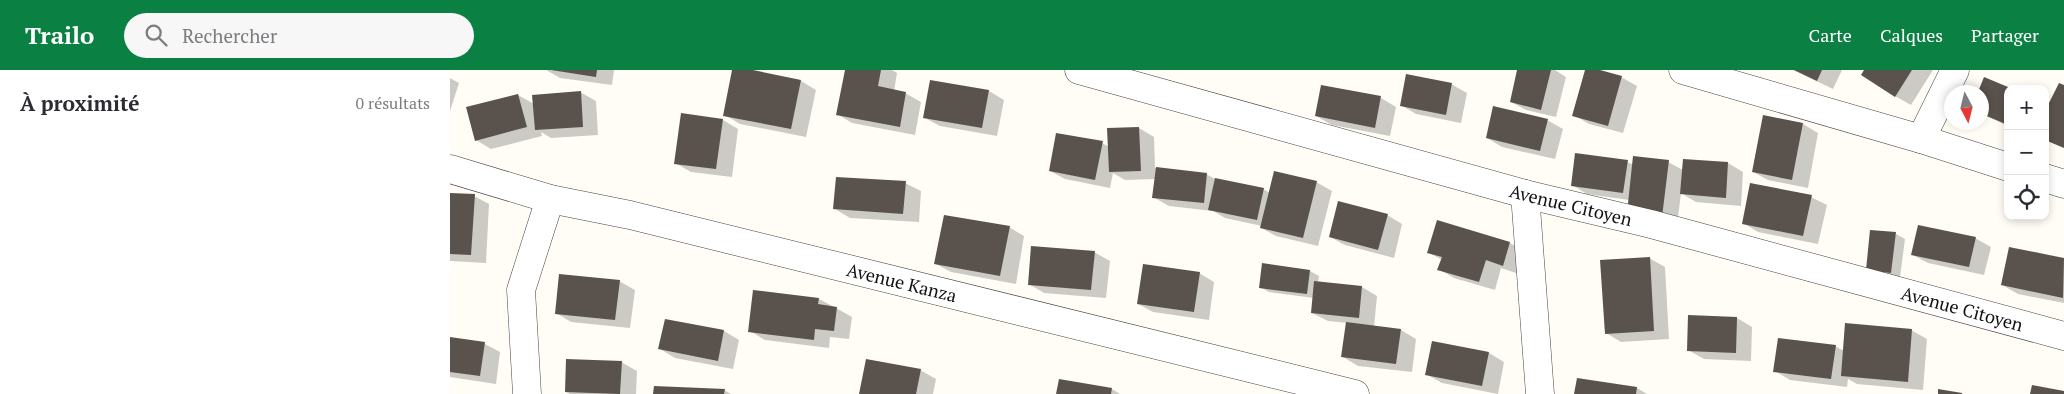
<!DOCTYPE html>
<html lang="fr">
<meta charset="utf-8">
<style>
:root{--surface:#fff;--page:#f7f7f7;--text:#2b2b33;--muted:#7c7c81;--line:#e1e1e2;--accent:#0b8043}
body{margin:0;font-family:"PT Serif",serif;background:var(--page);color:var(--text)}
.controls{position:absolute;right:15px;top:15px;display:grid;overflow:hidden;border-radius:10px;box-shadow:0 2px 8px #0003}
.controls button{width:45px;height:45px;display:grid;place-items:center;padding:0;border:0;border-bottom:1px solid var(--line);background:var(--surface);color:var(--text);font:25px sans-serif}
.compass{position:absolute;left:1494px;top:15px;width:45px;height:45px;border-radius:50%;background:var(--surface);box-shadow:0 2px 8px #0003;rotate:173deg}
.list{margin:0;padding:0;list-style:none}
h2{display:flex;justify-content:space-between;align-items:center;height:65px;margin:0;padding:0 20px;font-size:21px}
h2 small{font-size:16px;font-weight:400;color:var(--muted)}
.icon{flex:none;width:28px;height:28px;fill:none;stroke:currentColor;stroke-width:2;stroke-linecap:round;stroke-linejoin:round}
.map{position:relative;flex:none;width:1614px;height:324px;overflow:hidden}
header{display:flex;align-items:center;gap:30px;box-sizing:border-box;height:70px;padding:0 25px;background:var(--accent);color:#fff}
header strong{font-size:24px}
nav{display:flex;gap:28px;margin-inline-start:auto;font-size:18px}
.search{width:350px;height:45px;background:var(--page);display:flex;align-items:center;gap:12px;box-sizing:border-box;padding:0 18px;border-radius:28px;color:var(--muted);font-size:19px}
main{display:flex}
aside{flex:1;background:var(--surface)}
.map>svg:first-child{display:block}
</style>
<header>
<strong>Trailo</strong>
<div class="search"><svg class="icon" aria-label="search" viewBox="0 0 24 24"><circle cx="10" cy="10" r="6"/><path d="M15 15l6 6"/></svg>Rechercher</div>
<nav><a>Carte</a><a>Calques</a><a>Partager</a></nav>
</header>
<main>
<aside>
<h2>À proximité<small>0 résultats</small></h2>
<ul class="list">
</ul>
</aside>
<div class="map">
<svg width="1614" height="324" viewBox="0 0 1614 324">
<rect width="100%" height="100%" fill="#fffdf5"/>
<path fill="#0003" d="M96,0H164L162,15L110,8Z
M284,0H296L351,11L366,20L356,67L290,54L275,45Z
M396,0H442L447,3L444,21L455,23L471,32L465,65L402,53L387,44Z
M1069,0H1105L1116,7L1106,47L1076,40L1061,32Z
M1136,0H1145L1171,7L1187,16L1173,63L1139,54L1124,45Z
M1343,0H1392L1383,19Z
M1416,0H1483L1461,35L1445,26Z
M0,8L9,13L0,41Z
M1535,9L1558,19V56L1532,44V22H1529Z
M481,11L539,21L554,30L547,66L490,56L475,48Z
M1001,14L1017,23L1011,53L966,44L951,35Z
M130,22L146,31L148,65L101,68L91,62L92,66L41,79L26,70L68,25L84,34Z
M931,28L946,37L940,66L882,55L866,46Z
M1314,47L1353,54L1368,63L1358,118L1318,110L1303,102Z
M273,50L288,59L282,107L241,102L225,93Z
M1097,50L1113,59L1105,89L1052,77L1037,68Z
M689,58L704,67L705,98L756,104L767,110L813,119L820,123L866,112L882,121L868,176L826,166L811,158L812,156L775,148L763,141L719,136L703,127L705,109L675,110L663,103L660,118L615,109L600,101L652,73L659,77Z
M1234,90L1278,93L1293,102L1291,136L1246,132L1231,123L1227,155L1179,130L1137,124L1122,115L1177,92L1184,95L1218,92L1233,100Z
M455,113L471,121L469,152L400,148L385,139Z
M0,124L24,126L39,134L36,193L0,191Z
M1361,127L1377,135L1368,174L1308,162L1293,153Z
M937,145L952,154L944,188L895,175L880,167Z
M988,151L1060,173L1075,182L1069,204L1051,198L1045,220L1004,208L989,199L992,190L978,182Z
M559,157L574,166L566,214L501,202L486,194Z
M1446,164L1455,169L1450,207L1426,205Z
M1525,168L1541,177L1534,205L1478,193L1463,185Z
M1560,179L1614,189V233L1568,224L1552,215Z
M644,182L660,191L656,228L594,223L579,214Z
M1199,188L1215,197L1219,269L1171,272L1156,263Z
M860,201L869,206L868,213L912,217L927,226L924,257L951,260L966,269L962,302L908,296L893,287L897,253L878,251L862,243L864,228L819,222L810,217Z
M749,203L764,212L759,250L703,242L688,234Z
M169,211L185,220L180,258L121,252L106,243Z
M304,222L369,229L386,238L402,247L399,269L380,267L379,278L315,270L300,261Z
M1240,247L1287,248L1302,257L1301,291L1254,289L1238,280Z
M216,250L274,261L289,270L283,299L225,288L210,279Z
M1461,260L1477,269L1473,320L1407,314L1398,309L1397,317L1340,310L1325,301L1385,276L1394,281Z
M0,268L35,274L50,282L46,314L0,307Z
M983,272L1039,283L1054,292L1048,324L992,313L976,304Z
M171,292L187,301L186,324H120L116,322Z
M470,300L486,309L483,324H411Z
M1128,309L1187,318L1197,324H1125Z
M662,319L670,324H607Z
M274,320L281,324H205Z"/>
<path fill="#5a524d" d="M101,0H147L146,7Z
M282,0H303L351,10L341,59L273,46Z
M395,0H431L428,16L456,22L450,57L386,45Z
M1067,0H1101L1091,40L1060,32Z
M1135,0H1150L1172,6L1158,56L1122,46Z
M1344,0H1372L1367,11Z
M1414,0H1462L1445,27L1411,5Z
M956,4L1002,13L996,45L950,36Z
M1534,7L1558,17V55L1532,44V22H1528Z
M480,10L539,20L532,58L473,48Z
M1609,13L1614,15V78L1595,70V41Z
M871,15L931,26L925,58L865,46Z
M131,21L133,57L85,60L82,25Z
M68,24L77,57L25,71L16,37Z
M1043,36L1098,49L1090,81L1036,68Z
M231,43L273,49L266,99L224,94Z
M1313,45L1353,53L1342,110L1302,102Z
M689,57L691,101L659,102L657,58Z
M606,63L653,71L645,110L599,101Z
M1125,83L1178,90L1173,123L1121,116Z
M1183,86L1219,90L1212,147L1177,143Z
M1233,89L1278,92L1276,128L1230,124Z
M706,97L757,103L754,133L702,128Z
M824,101L867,111L853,168L810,158Z
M386,107L456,111L453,144L383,139Z
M765,108L814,118L807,150L758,140Z
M1300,113L1362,125L1353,166L1292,154Z
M0,123L25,124L21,185L0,184Z
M888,131L938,144L928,180L879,167Z
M494,145L560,156L550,206L484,194Z
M987,150L1060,172L1053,196L1036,190L1029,212L987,200L992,187L977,183Z
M1468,155L1526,167L1519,197L1461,185Z
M1420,160L1446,162L1441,203L1416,200Z
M581,176L645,181L641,220L578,215Z
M1559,177L1614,188L1613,228L1551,215Z
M1200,187L1204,261L1155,264L1150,190Z
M812,193L860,200L857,224L809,218Z
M693,194L750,202L744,242L687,234Z
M109,204L170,210L165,250L105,244Z
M864,211L912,216L909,248L861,243Z
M303,220L369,228L368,234L387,237L384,261L365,259L364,270L298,262Z
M1238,245L1287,247L1286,283L1237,281Z
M215,249L274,260L268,291L208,279Z
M896,252L951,259L946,294L891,287Z
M1395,253L1462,259L1458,312L1391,306Z
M0,267L35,272L30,306L0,302Z
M1328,268L1386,275L1381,309L1323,302Z
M982,271L1039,282L1032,316L975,305Z
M116,289L172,291L170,324L115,322Z
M416,289L471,299L466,324H409Z
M1127,308L1187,317L1186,324H1124Z
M609,309L662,318L661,324H606Z
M1582,315L1614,321V324H1580Z
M204,316L275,319L274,324H203Z
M1488,319L1512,323V324H1488Z"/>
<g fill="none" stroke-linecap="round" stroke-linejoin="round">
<g stroke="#444" stroke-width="29">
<g id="minor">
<path id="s1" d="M629,0L1075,124L1201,154L1614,266"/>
<path d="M1233,0L1471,69L1558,97"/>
<path d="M1471,69L1505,0"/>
<path id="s2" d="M0,99L100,129L180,145L905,324"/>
<path d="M1595,108L1614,114"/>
<path d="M1075,124L1090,324"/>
<path d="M77,324L71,220L100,129"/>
</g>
</g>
<use href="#minor" stroke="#fff" stroke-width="28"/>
</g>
<g text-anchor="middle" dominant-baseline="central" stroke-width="5" stroke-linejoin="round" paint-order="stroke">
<g font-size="18" fill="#111" stroke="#fff">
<text stroke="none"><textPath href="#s1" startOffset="510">Avenue Citoyen</textPath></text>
<text stroke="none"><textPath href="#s2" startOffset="466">Avenue Kanza</textPath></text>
<text stroke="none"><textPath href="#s1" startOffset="915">Avenue Citoyen</textPath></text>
</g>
</g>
</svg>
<div class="controls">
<button>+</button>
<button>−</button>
<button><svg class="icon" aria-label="locate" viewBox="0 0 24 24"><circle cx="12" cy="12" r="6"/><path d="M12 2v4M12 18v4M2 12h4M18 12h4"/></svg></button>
</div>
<svg class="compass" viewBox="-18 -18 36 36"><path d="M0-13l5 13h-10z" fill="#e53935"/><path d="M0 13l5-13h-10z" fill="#7c7c81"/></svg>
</div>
</main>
